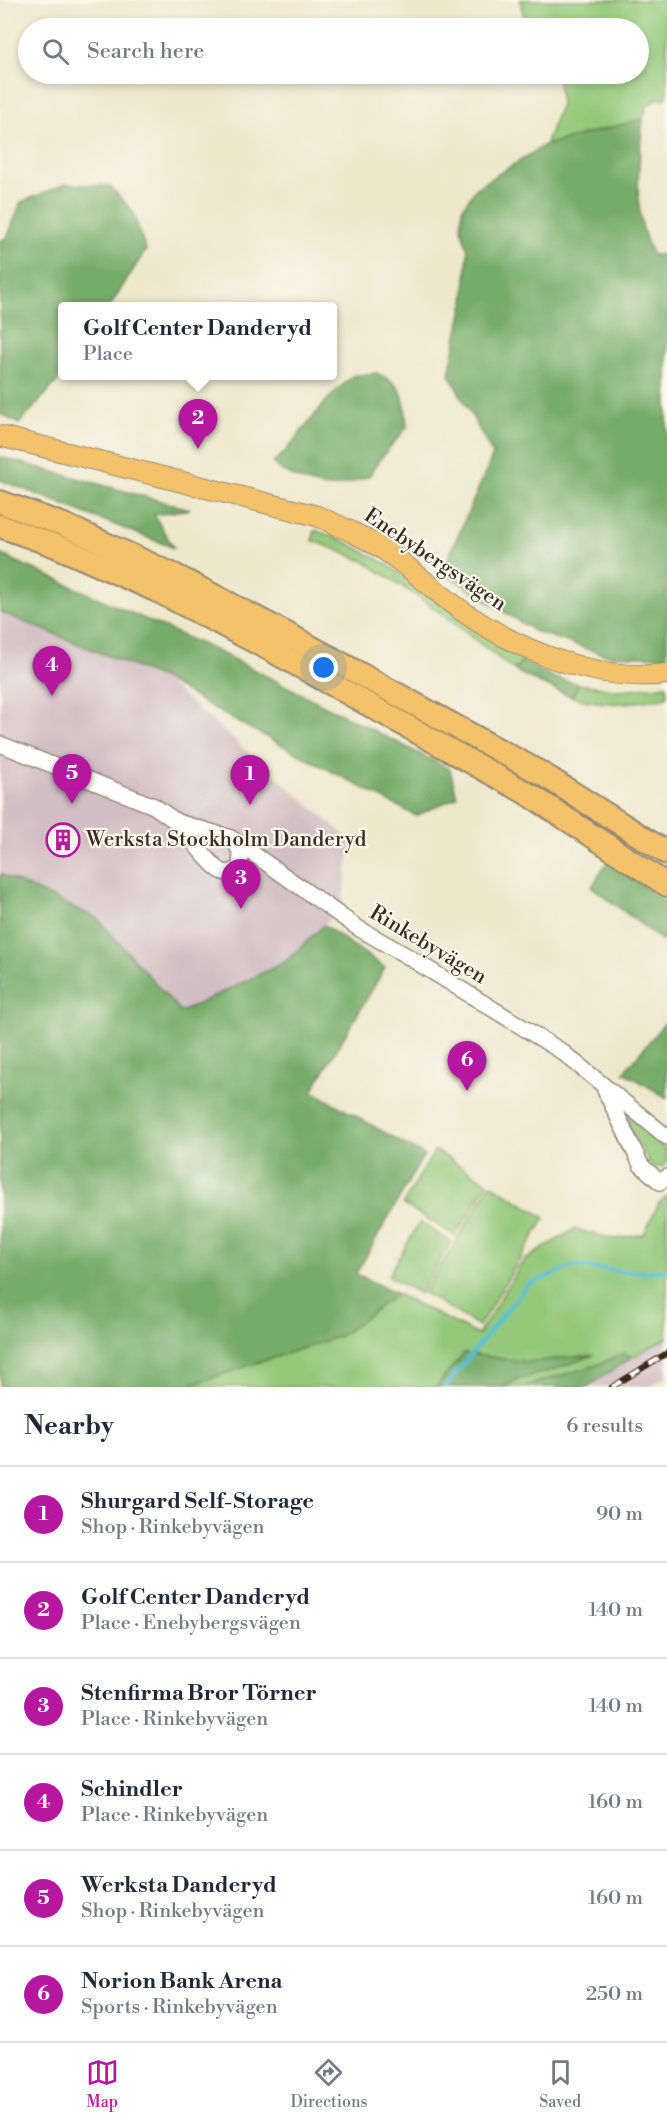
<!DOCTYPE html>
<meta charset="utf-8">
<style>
:root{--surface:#fff;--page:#f2f2f3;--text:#1f2937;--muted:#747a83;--line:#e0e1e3;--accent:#b5179e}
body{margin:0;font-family:"Libre Bodoni",serif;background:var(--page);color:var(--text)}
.you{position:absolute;left:324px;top:668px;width:21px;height:21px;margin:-15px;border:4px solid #fff;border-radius:50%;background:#1a73e8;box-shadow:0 0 0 9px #1a73e833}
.badge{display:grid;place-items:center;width:39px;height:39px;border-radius:50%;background:var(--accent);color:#fff;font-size:20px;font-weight:700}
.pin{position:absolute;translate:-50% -50px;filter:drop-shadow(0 2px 3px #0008)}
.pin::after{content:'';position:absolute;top:32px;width:21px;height:18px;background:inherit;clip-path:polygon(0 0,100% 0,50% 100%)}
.popup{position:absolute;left:58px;top:302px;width:279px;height:78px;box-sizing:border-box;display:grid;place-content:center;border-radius:6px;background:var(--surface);filter:drop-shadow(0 2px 4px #0005);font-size:20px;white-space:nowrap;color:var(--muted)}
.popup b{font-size:22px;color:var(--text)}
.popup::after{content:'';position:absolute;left:50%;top:100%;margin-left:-12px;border:12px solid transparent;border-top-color:var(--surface)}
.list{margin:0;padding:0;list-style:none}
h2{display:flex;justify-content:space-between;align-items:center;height:78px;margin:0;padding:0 24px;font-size:26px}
h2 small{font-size:20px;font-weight:400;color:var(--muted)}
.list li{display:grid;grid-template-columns:39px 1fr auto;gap:18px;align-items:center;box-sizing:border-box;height:96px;padding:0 24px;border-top:2px solid var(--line)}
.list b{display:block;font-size:22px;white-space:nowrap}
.list p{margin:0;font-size:20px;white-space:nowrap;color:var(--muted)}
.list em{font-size:20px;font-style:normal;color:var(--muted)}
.icon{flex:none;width:33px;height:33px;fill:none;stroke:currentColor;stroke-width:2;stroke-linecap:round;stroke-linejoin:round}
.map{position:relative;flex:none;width:667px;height:1387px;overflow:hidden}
.search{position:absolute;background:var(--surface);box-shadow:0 3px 9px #0003;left:18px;right:18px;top:18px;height:66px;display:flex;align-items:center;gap:15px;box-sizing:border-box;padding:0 21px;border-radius:33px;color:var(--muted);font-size:22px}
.sheet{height:654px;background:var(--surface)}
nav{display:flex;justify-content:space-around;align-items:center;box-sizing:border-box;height:84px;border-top:2px solid var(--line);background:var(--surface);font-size:16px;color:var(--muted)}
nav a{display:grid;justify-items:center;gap:3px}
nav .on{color:var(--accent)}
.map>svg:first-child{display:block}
</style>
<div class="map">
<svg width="667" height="1387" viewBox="0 0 667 1387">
<rect width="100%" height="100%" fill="#fbf7ec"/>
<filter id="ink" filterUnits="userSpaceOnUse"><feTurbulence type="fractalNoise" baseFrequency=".0167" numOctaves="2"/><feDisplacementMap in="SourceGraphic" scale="12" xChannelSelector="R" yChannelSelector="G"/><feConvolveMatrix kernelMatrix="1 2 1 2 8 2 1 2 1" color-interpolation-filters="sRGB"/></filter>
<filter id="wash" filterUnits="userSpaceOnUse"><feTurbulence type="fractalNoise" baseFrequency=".008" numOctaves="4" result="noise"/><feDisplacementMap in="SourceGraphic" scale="24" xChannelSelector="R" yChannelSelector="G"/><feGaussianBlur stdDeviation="1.35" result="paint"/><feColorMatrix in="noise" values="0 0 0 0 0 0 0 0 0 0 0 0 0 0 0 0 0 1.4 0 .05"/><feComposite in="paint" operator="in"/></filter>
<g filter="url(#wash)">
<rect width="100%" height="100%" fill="#eee8cd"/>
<path fill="#d2bec5" d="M0,612L162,678L351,841L342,907L285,962L181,1012L97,918L0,874Z
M667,1338V1376L648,1387H587L632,1357Z"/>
<path fill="#93c879" stroke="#67794c" stroke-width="1.5" d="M520,0H667V98L657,99L647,106L643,119L545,145L561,104L557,74H638V28H526Z
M315,530L344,541L385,563L523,661L514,670L434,608L364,561L312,540Z
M579,684L621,690L667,685V697C630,704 610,707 572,697Z
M628,1116L666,1150L667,1162L663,1167H652L627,1124L625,1118Z
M435,1150L488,1183L455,1236L403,1204Z
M491,1184L545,1218L479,1326L424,1293Z
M667,1196V1338L632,1357L587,1387H183L340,1336L397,1294L478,1335L523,1261L574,1229L615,1239L644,1234L659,1203Z
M420,1222L451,1242L420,1294L388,1276Z"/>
<path fill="#76ac69" stroke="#586b44" stroke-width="1.5" d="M643,119C639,164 631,214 653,255L667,254V657L605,655L534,631L442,572L493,455L449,374L464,303L468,251L461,228L462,209L476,188L545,145Z
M65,184L110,186L133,212L146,250L110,306H63V375L19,424L0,414V240L7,238L21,202Z
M376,373C406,385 404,398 407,427L380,459L369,476C358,480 344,486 333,487C316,488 284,475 273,463L283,454L327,400L352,376Z
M0,457L190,509L154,515L174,548L0,480Z
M0,554L223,654L450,769L457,797L416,816L225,715L162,678L0,612Z
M523,661L555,678L579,684L572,697L539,683L514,670Z
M609,859L667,904V944L592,887Z
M0,874L97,918L181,1012L285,962L324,925L385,968L312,1091L424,1155L356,1274L397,1294L340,1336L183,1387H0Z
M667,1020V1098L624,1072Z
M464,1353L527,1362L594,1355L556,1369L520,1379L502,1387H436Z
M624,1353L632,1357L587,1387H521L597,1365Z"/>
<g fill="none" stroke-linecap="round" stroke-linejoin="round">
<path stroke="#5cbfda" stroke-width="4" d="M445,1387L527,1285L574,1266L625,1272L667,1271"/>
</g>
</g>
<g filter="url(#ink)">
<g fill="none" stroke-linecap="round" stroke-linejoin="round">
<g stroke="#948976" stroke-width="18">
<path id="minor" d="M0,744L154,806L177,822L231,838L358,928L407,956L561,1051L667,1137
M177,822C186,832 212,868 223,872C230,874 236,871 240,866L241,853L235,842
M605,1090L641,1165L660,1182L667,1177"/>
</g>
<g stroke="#948976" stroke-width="22">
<path id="major" d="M0,436L317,516C342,527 367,538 390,554C416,572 439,595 465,613C522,652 597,682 667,674"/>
</g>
<g stroke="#948976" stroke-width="26">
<path id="highway" d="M0,502L64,525L174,575L287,634L544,775L667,853
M0,526L56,546L160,592L269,649L530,795L667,885"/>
</g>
<use href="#minor" stroke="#fff" stroke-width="15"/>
<use href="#major" stroke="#f3c26a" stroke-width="20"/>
<use href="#highway" stroke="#f3c26a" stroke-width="22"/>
<g stroke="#3b2a1e" stroke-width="6">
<path id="rail" d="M612,1387L667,1353"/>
</g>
<use href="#rail" stroke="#fbf7ec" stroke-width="4" stroke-dasharray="11" stroke-linecap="butt"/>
</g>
</g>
<defs>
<g id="building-ring" transform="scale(1.725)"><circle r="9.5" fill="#fbf7ec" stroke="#b5179e" stroke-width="1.5"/><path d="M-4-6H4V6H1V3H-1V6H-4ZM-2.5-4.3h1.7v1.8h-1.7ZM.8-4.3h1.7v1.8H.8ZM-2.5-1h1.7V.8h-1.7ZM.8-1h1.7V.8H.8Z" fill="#b5179e"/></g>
</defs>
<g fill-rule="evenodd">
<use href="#building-ring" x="63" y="840"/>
</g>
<g text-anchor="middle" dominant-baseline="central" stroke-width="4.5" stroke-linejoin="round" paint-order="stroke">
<g font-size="21" fill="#3b2a1e" stroke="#fbf7ec">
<text transform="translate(435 560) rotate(34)">Enebybergsvägen</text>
<text transform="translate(428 945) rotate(31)">Rinkebyvägen</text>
</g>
<g font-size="21" fill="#3b2a1e" stroke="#fbf7ec" text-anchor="start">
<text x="86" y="840">Werksta Stockholm Danderyd</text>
</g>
</g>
</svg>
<div class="you"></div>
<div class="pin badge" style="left:250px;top:805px">1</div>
<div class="pin badge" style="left:198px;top:449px">2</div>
<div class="popup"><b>Golf Center Danderyd</b>Place</div>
<div class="pin badge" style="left:241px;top:909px">3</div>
<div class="pin badge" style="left:52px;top:696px">4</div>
<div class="pin badge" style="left:72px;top:804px">5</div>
<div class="pin badge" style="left:467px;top:1091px">6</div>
<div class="search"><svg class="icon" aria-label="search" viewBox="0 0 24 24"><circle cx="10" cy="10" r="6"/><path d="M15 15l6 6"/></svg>Search here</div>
</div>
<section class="sheet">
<h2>Nearby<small>6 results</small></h2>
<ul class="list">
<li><span class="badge">1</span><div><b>Shurgard Self-Storage</b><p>Shop · Rinkebyvägen</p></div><em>90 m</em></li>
<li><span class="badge">2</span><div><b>Golf Center Danderyd</b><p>Place · Enebybergsvägen</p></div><em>140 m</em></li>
<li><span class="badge">3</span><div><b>Stenfirma Bror Törner</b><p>Place · Rinkebyvägen</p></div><em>140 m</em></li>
<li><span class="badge">4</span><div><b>Schindler</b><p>Place · Rinkebyvägen</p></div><em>160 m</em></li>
<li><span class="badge">5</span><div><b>Werksta Danderyd</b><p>Shop · Rinkebyvägen</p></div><em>160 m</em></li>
<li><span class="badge">6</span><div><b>Norion Bank Arena</b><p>Sports · Rinkebyvägen</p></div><em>250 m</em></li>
</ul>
</section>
<nav>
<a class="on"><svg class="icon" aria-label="map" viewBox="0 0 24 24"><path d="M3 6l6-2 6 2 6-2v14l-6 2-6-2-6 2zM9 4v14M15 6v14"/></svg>Map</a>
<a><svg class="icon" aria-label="directions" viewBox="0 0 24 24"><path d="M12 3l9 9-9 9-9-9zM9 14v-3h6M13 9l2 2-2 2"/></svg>Directions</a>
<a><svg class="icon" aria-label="saved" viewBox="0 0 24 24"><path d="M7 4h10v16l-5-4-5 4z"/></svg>Saved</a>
</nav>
